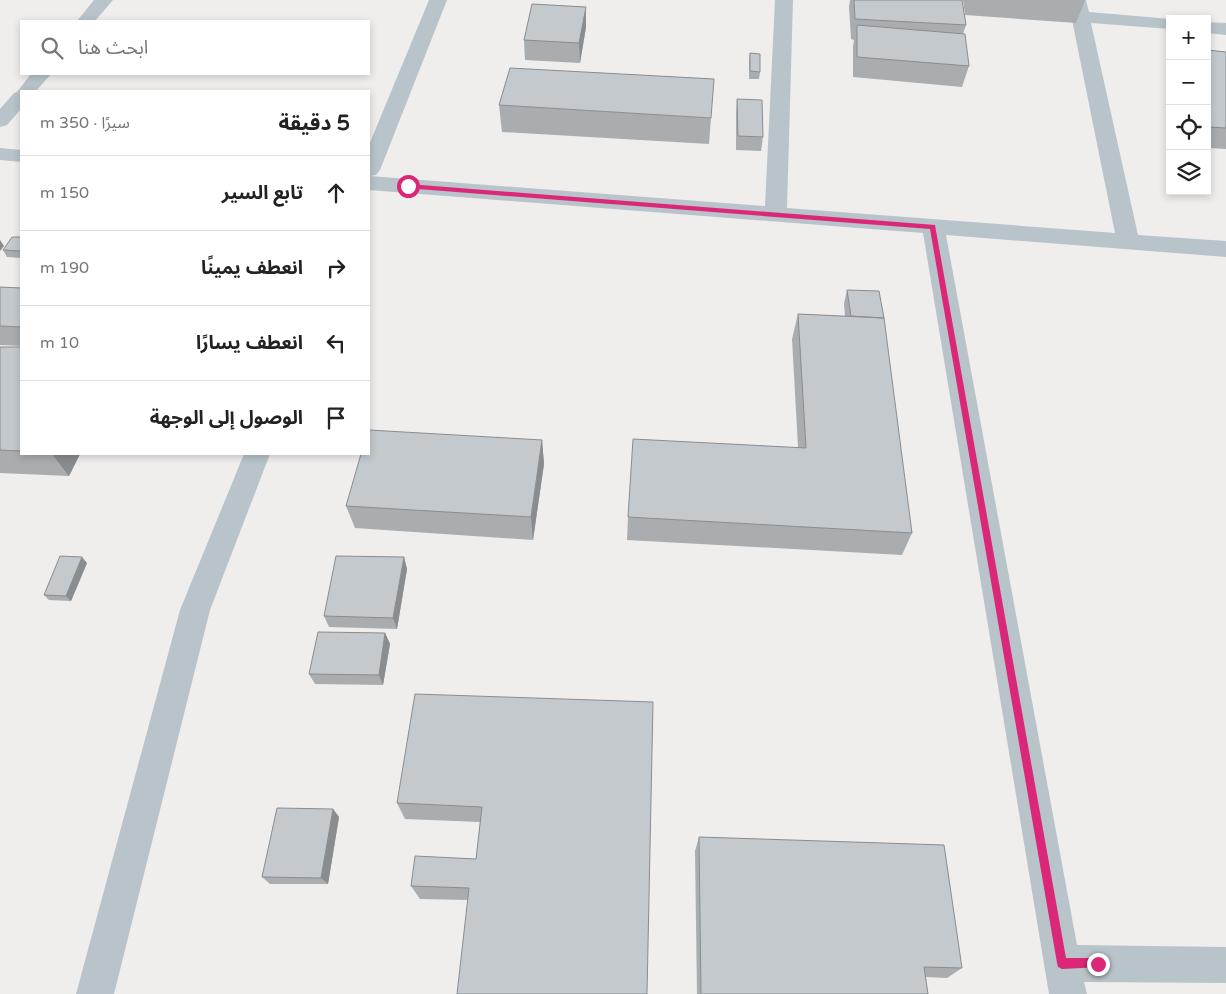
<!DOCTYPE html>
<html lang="ar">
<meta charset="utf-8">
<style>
:root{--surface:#fff;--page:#f6f6f6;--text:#222;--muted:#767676;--line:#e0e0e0}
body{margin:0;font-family:"Varela Round","Noto Sans Arabic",sans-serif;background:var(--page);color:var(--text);direction:rtl}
.controls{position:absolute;right:15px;top:15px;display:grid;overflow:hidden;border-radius:0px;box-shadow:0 2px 8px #0003}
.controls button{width:45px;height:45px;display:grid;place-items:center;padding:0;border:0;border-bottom:1px solid var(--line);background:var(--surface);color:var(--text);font:25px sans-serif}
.stop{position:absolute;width:15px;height:15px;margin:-11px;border:4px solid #db2777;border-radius:50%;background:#fff}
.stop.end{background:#db2777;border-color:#fff;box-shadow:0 1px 5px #0008}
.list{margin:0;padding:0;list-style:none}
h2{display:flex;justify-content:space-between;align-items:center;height:65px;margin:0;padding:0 20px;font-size:21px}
h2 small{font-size:16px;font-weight:400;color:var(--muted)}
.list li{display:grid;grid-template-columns:32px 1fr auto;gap:15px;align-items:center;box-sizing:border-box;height:75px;padding:0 20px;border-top:1px solid var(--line)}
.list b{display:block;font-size:19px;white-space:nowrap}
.list em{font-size:16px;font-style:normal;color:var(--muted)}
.icon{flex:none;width:28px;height:28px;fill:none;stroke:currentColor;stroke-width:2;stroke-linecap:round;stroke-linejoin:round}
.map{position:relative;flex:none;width:1226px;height:994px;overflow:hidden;direction:ltr}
.search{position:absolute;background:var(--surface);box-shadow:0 2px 8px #0003;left:20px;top:20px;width:350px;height:55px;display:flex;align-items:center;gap:12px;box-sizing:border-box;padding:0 18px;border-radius:0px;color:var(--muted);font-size:19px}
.panel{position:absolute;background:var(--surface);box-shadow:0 2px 8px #0003;left:20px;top:90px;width:350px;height:365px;border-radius:0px;direction:rtl}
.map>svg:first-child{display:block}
</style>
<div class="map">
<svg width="1226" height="994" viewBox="0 0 1226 994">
<rect width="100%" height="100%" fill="#f0eded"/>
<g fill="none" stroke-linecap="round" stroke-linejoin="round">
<path fill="#b8c4ca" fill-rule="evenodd" d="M94,0H113L95,21H77Z
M429,0H447L380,170L376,175L370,176L765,206L775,0H793L787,208L1115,233L1068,0H1086L1089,12L1171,19L1170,29L1091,23L1138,235L1226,241V257L946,235L1077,945L1226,947V983L1084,982L1087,994H1049L923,233L369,190V145Z
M1207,22L1226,23V35L1207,33Z
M31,74H51L36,91H21V109L7,125L0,127V109L14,93L17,92Z
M0,148L21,150V162L0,160Z
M244,454H270L210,610L114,994H76L180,610Z"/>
</g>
<path fill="#a9adb0" d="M850,0H962L966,25L963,34L969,66L962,87L853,77V46L854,40L851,39L849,7Z
M963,0H1085L1076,23L965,15Z
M586,27L580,63L525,60L524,40Z
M1207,50L1226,52V149L1207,148Z
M750,53L760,72L759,79H749V60Z
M737,99L763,137L761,151L736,150V113Z
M499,105L711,118L709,144L502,132Z
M21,237V258L7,257L3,250Z
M0,287L21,288V346L0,345Z
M847,290L912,533L902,555L627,540L628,517L798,447L792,339L798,314L845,316L844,304Z
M0,347H21V454H80L69,476L0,473Z
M542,440L544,464L533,540L355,528L346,506Z
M404,557L407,569L397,629L329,627L324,616Z
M87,563L71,601L49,600L44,595Z
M385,633L390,644L383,685L315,684L309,674Z
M653,702L468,900L420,899L411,886L476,859L480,822L405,819L397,803Z
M333,809L339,817L328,884H270L262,877Z
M699,837L962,968L947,978L925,977L928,994H697L695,851Z"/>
<path fill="#898d90" d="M586,7V27L580,63L579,43Z
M0,240L4,246L0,251Z
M542,440L544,464L533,540L531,517Z
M52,454H80L69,476Z
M82,557L87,563L71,601L66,596Z
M404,557L407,569L397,629L393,618Z
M385,633L390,644L383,685L379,675Z
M333,809L339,817L328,884L321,878Z"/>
<path fill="#c4c9cd" stroke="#898d90" d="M854,0H962L966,25L855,19Z
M532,4L586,7L579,43L524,40Z
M857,25L965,34L969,66L857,57Z
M1207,50L1226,52V128L1209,127L1207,122Z
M750,53L760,54V72L750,71Z
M510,68L714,79L711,118L499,105Z
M737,99L762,100L763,137L738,136Z
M12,237H21V251L3,250Z
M0,287L21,288V327L0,326Z
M847,290L879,291L884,318L851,316Z
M798,314L884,318L912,533L628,517L633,439L806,448Z
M0,347H21V451L0,450Z
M369,430L542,440L531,517L346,506L361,454H369Z
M60,556L82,557L66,596L44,595Z
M336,556L404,557L393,618L324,616Z
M318,632L385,633L379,675L309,674Z
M415,694L653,702L647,994H457L469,888L411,886L415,856L476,859L482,807L397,803Z
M277,808L333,809L321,878L262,877Z
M699,837L944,845L962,968L924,967L928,994H701Z"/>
<path fill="#db2777" d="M408,184L935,225L1066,958H1098L1102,960L1104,964L1102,967L1062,969L1058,967L1057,963L930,229L405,188V185Z"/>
</svg>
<div class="controls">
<button>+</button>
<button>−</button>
<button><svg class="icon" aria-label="locate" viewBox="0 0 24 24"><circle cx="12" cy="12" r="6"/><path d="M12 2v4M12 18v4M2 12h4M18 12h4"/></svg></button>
<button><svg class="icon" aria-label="layers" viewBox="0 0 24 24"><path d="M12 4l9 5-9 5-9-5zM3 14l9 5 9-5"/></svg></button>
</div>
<div class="stop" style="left:408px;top:186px"></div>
<div class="stop end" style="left:1098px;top:964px"></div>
<div class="search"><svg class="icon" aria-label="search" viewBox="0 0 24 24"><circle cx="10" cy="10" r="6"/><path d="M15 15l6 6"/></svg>ابحث هنا</div>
<section class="panel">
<h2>5 دقيقة<small>سيرًا · 350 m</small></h2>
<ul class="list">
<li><svg class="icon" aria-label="ahead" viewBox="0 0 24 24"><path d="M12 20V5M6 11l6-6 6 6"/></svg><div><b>تابع السير</b></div><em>150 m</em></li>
<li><svg class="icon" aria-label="right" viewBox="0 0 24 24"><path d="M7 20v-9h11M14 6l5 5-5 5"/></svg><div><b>انعطف يمينًا</b></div><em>190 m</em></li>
<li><svg class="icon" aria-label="left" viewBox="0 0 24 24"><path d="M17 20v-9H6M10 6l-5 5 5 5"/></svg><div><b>انعطف يسارًا</b></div><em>10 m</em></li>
<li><svg class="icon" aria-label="arrive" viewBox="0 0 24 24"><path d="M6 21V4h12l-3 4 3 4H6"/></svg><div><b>الوصول إلى الوجهة</b></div></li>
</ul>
</section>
</div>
